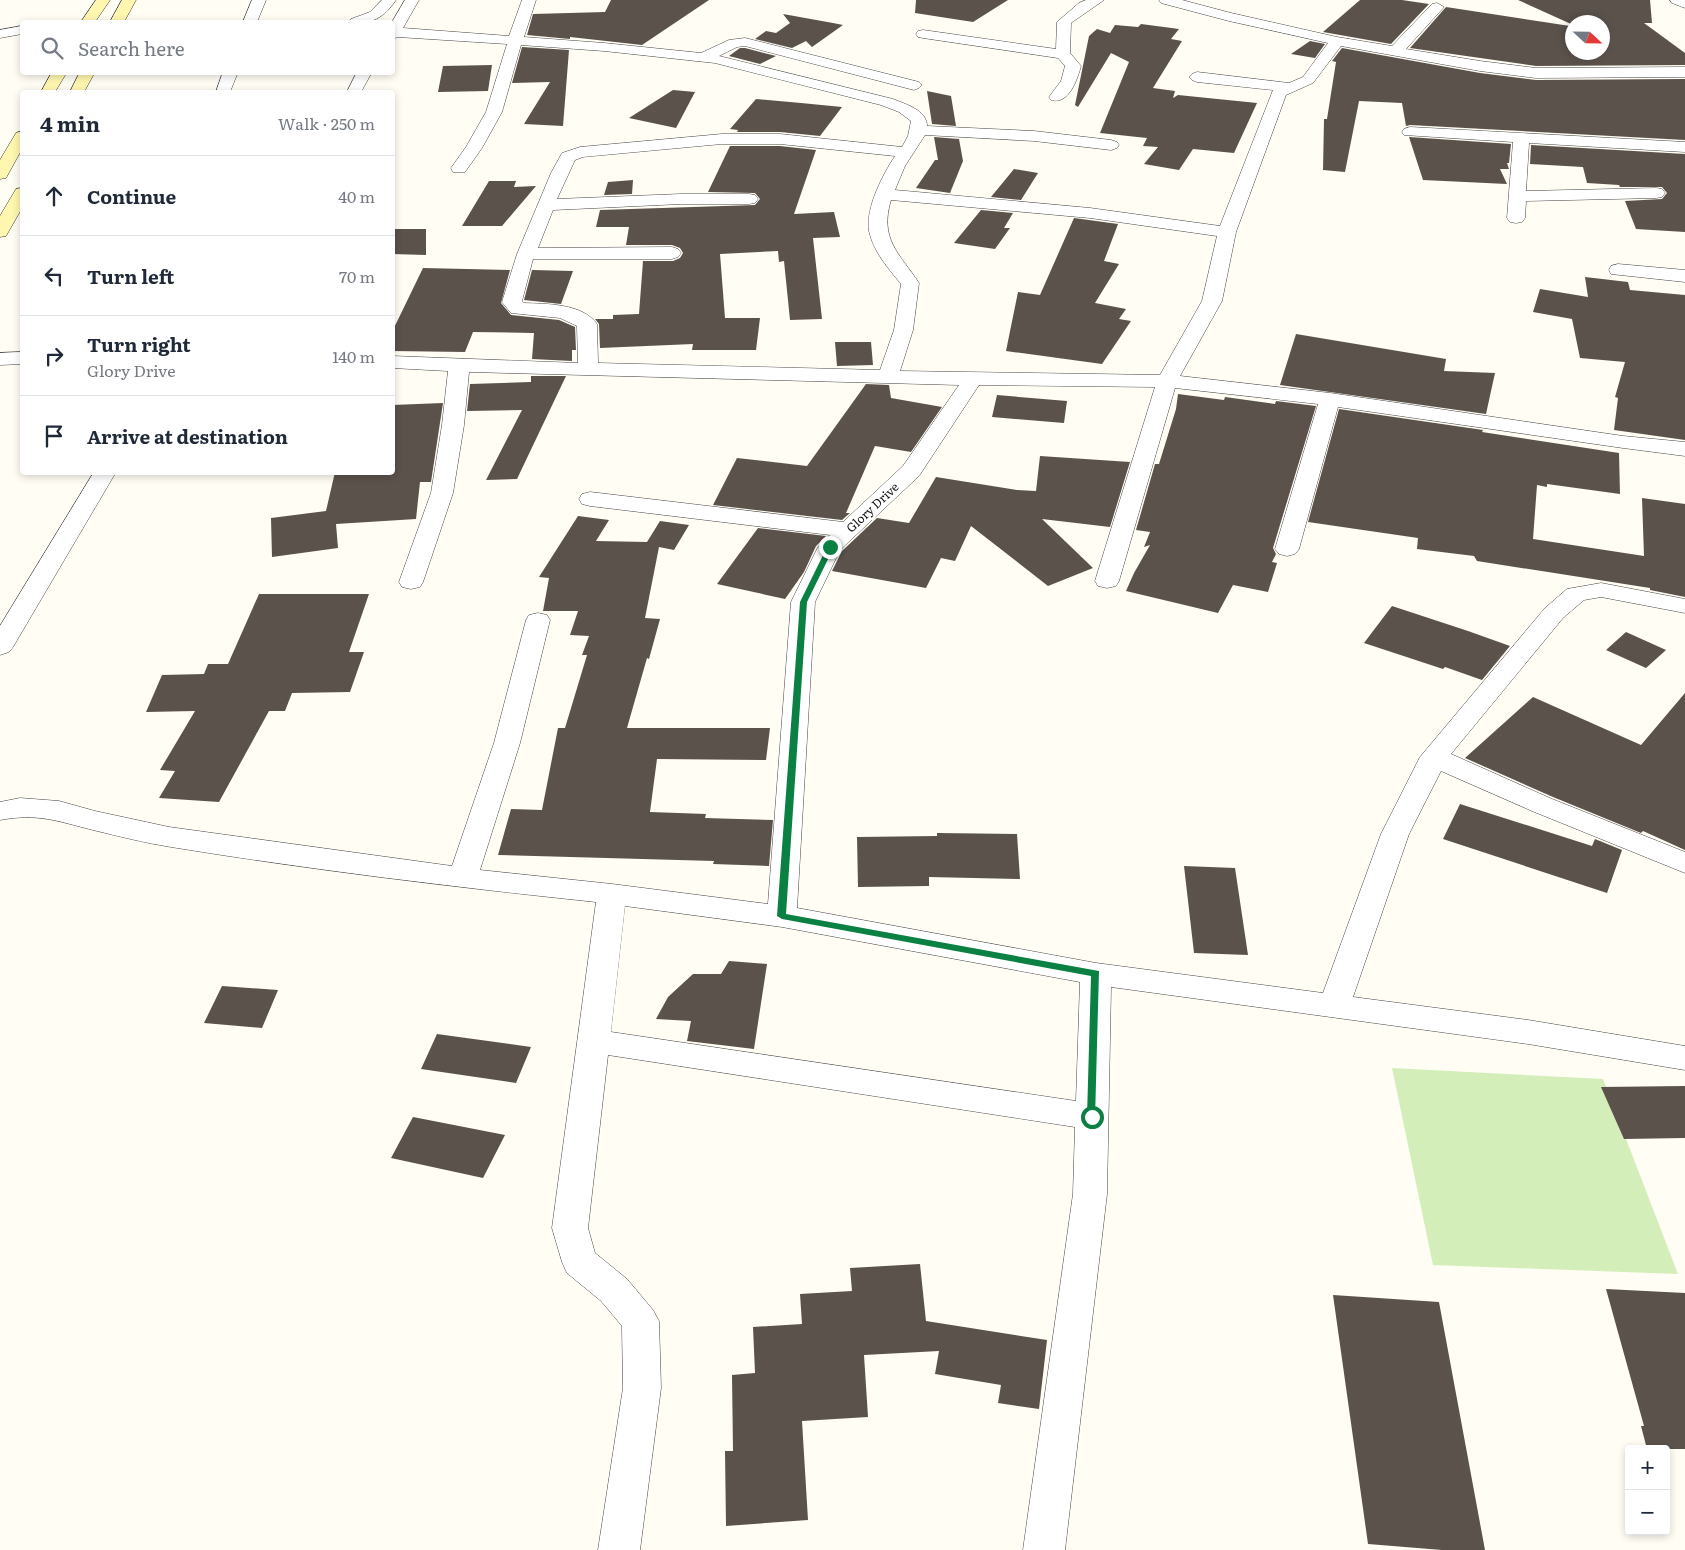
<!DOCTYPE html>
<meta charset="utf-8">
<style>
:root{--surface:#fff;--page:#f6f6f7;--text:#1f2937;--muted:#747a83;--line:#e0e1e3}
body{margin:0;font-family:Literata,serif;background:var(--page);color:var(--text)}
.controls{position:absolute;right:15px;bottom:15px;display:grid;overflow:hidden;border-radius:5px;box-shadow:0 2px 8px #0003}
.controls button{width:45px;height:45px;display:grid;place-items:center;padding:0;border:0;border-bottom:1px solid var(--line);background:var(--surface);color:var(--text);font:25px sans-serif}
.compass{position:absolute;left:1565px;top:15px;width:45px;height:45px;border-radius:50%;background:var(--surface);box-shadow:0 2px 8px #0003;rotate:112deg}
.stop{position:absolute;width:15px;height:15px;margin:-11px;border:4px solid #0b8043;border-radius:50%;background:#fff}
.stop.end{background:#0b8043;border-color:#fff;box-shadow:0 1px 5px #0008}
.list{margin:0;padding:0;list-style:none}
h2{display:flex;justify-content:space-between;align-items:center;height:65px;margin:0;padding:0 20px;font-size:21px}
h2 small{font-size:16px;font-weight:400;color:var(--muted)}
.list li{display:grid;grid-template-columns:32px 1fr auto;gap:15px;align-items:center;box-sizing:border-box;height:80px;padding:0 20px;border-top:1px solid var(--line)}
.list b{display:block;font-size:19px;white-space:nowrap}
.list p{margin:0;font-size:16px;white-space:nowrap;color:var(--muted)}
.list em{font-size:16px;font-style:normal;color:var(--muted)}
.icon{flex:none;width:28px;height:28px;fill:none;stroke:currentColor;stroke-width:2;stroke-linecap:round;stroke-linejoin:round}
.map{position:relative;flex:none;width:1685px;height:1550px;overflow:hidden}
.search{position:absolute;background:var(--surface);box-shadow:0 2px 8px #0003;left:20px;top:20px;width:375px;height:55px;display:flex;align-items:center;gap:12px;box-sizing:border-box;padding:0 18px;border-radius:5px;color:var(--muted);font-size:19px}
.panel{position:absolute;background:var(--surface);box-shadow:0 2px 8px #0003;left:20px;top:90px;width:375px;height:385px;border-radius:5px}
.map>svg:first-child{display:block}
</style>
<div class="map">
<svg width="1685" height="1550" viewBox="0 0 1685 1550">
<rect width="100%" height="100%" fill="#fffdf4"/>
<path fill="#d4eeba" d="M1392,1068L1603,1079L1678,1274L1433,1265Z"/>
<path fill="#5b524c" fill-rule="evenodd" d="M611,0H709L642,45L570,37V39L527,35L533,14L605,12Z
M916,0H1008L973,22L915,13Z
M1360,0H1402L1429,4L1391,44L1323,32Z
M1518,0H1650L1652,23H1644L1685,53V65L1536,66L1410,48L1446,7L1570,26L1571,24ZM1572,22H1602V52H1572Z
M783,14L833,23L843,25L812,47L806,41L792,48L755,39L766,31L776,33L790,23Z
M1141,24L1179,29L1171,39L1182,41L1153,88L1175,91L1173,98L1178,95L1257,103L1234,153L1193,149L1179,170L1144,164L1158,147L1143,146L1147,138L1100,133L1129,62L1111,53L1078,107L1075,105L1089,36L1097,29L1110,33L1115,25L1138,27Z
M1310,41L1325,44L1315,58L1291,54Z
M522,47L569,50L563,126L524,124L550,82L512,83Z
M740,48H745L776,56L760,64L729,56Z
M1342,48L1480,73L1536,80L1685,79V140L1410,125L1406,126L1402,103L1359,101L1345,172L1323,170L1324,119H1327L1336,62L1332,61Z
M492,65L488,91L438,92L443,66Z
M673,90L695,92L676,128L629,118Z
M927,91L951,96L956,126L932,124Z
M756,99L801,103L842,107L820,136L780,132H737L738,130L730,129Z
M934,137L959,139L963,161L950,193L916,188L935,160H938Z
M1409,137L1511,144L1509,163H1507L1509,169H1500L1507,184L1423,180Z
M1531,145L1685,154V232L1636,229L1625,201L1662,199L1667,193L1662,187H1620L1619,185L1587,183L1583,167L1530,164Z
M730,146H780L816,150L794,214L834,212L840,237L813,238L822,319L790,320L784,261L779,262L778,251L720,254L725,318H760L756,350H692L693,344L600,348L599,324L595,319H613V315L639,314L643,261H673L680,258L683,253L680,248L672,245H626L629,227H596L600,210L755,205L760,199L755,193L708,192Z
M1014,169L1038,173L1021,200L991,197Z
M633,180L632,194L604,195L608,182Z
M489,181H516L514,187L536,186L502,226H462Z
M981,210L1013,213L1004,228H1010L995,249L954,243Z
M1074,218L1118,224L1104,261L1119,264L1095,303L1126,309L1119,319L1131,321L1102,364L1006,351L1018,292L1040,295Z
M392,229H426V255L392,254Z
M423,268L510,270L501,303L511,315L559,320L575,327L576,350H572V361L532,359L534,333L473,332L465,352L392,351V332Z
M532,270L573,271L561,304L524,300Z
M1585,277L1628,282L1630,290L1685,295V440L1614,430L1618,398L1615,397L1625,362L1580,358L1572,319L1533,312L1540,289L1588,297Z
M1296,334L1446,359L1444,371L1495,373L1486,414L1280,385Z
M835,342H871L873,365L837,366Z
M531,376H566L517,479L486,480L522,410L467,411L470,384L531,382Z
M866,384L889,385L891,398L942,407L911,452L875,446L846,513H850L842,520L713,505L737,458L807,466Z
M1178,394L1224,400L1225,397L1275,404L1276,401L1316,406L1273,548L1276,554L1272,562L1277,563L1268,592L1233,585L1218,613L1126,591L1134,573L1150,545L1144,547L1150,532L1136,530L1155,464H1159L1176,409Z
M997,395L1067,401L1064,423L992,417Z
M443,403L431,482H420L416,519L336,524L338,548L272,557L271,518L326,511L335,472H392V405Z
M1339,409L1483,430L1482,432L1619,453L1620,494L1547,484V487L1537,485L1533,539L1644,556L1642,498L1685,504V597L1650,590V588L1477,561L1474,556L1417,549L1418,538L1308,522Z
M1040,456L1130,462L1110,527L1042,519L1093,568L1048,586L971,526L955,561L941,558L926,588L832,571L842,551L877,518L909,523L936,477L1017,490L1036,491Z
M578,516L609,520L596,541L647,542L660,521L689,525L674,550L659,547L645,618L660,619L649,659L647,658L627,728H770L766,760L657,759L650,812L706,814L705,818L773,820L769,866L713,864L714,861L498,855L511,809L542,810L558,728H565L587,655H582L589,636L570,635L578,611H543L549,578L539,577Z
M758,528L826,536L816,546L804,572L785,599L717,584Z
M259,594H369L349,652H364L350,692L292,693L285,711H269L219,802L159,798L175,771L160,770L195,711L146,712L162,675L204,674L208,664H228Z
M1392,606L1468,631L1510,646L1482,680L1445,667L1443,669L1364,643Z
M1626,632L1666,650L1646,668L1606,650Z
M1685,693V850L1643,831L1641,833L1553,797L1465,758L1533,697L1641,745Z
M1460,804L1592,846L1595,839L1622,850L1607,893L1443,839Z
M937,833L1017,834L1020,879L929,877V886L858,887L857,837L937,836Z
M1184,866L1235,868L1248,955L1194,953Z
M729,961L767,964L754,1049L687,1041L691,1021L656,1019L668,997L693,974H721Z
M222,986L278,990L262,1028L204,1023Z
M437,1034L531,1047L516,1083L421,1069Z
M1685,1086V1138L1624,1139L1601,1087Z
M413,1117L505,1135L483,1178L391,1158Z
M920,1264L926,1321L1047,1340L1039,1409L998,1403L1001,1385L935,1374L939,1351L864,1355L868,1417L802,1421L808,1520L726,1526L725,1451H733L732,1375L755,1373L753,1327L802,1324L800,1294L852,1291L850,1268Z
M1606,1289L1685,1293V1449H1647L1641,1426H1644Z
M1333,1295L1439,1302L1485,1550H1442L1368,1544Z"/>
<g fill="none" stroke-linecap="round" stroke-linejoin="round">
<g stroke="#444" stroke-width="1">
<path id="minor" d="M252,0H266L257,22H243Z
M382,0H396C384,18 371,25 349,22L351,19L370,12Z
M405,0H419L403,28L509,36L522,0H536L524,37L604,43L701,53L729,40L745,38L919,82L922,85L919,88L914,90L745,46L737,47L719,56L893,99C905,104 927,110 927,126L1034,131L1111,140L1117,142L1119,145L1117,148L1111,150L1034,141L925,135L905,166L895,190L1090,208L1220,226L1273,90L1197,82L1192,80L1189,77L1192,74L1197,72L1289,83L1303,77L1328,43L1229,21L1161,3L1159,0H1182L1231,13L1337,37L1392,46L1432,4L1437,3L1444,7L1406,49L1480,61L1536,68L1685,67V77L1536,78L1480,71L1341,46L1313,83L1286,95L1236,232L1222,301L1180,376L1330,393L1623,436L1685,442V456L1623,448L1338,407L1299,549L1295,554L1287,556L1279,554L1275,549L1318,404L1175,388L1119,581L1116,586L1107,588L1098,586L1095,581L1155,387L979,385L919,476L840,550L815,602L797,908L1096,963L1323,993L1381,834L1420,757L1545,608L1567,589L1601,583L1685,599V613L1601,597L1584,600L1563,618L1451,754L1552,799L1685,852V873L1532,811L1441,771L1409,834L1353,997L1528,1020L1685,1046V1070L1528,1044L1111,987L1107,1194L1065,1550H1023L1073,1194L1075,1127L608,1055L588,1228L595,1253L627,1279L653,1310L659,1321L661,1388L640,1550H598L623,1388L622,1326L601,1301L567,1273L562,1262L552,1228L596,902C454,887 312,870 171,847C145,843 118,836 93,830C57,821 38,813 0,820V802L20,798L59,801L95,811L169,827L452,866L494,743L526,620L529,615L538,613L547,615L550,620L520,743L480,870L612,884L768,904L791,602L818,547L830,535L590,506L582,504L579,499L582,494L590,492L843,522L903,466L959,385L469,372L464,425L453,493L423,582L420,587L411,589L402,587L399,582L431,493L442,425L448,371L392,368V356L578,363L577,326L560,318L511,313L502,302L517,254L551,173L562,153L580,147L722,134H780L902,147L908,136L911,121L899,112L881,105L715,63L604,51L521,45L502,112L482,148L465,172H453L451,168L466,147L486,112L507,44L398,37L392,39V22ZM722,144H780L895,156C883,174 865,209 869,231C873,251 888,268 901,284L894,330L880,370L598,363L597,324C582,303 546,304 524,303L522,301L533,259H672L678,257L681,253L678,249L672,247L538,248L553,210L681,204H749L755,203L758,199L755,195L749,194H681L557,199L575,160L583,157ZM891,200L1090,218L1217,236L1202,301L1160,375L900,371L913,330L919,283C899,253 879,239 891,200ZM625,906L782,927L1080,982L1076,1101L611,1032Z
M1086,0H1104L1071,23L1070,53L1081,66C1077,80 1069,105 1051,100L1049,97L1061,81L1065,66L1058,58L923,38L918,37L916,34L918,31L923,30L1056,49L1057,22L1079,3Z
M1670,0H1685V8L1672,3Z
M22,26V34L0,38V30Z
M223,72H238L230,92H216Z
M357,72H372L361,92H347Z
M1410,127L1685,142V152L1529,143L1526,191L1656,188L1662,189L1665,193L1662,197L1656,198L1526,201L1525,218L1522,222L1516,223L1510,222L1507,218L1513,142L1404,135L1402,132L1404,129Z
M1618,264L1685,270V282L1611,274L1609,270L1611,266Z
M22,352V364L0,365V353Z
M94,472H116L13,647L9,652L0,655V626Z"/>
</g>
<g stroke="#333" stroke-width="1">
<path id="secondary" d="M96,0H110L95,22H81Z
M122,0H136L124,22H110Z
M52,72H67L55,92H41Z
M80,72H95L84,92H70Z
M22,131V149L6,178L0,179V160L16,133Z
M22,188V208L6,236L0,237V216L16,189Z"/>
</g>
<use href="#minor" fill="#fff" fill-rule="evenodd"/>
<use href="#secondary" fill="#fff7af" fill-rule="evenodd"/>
</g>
<path fill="#0b8043" d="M830,545L834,547L807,602L786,914L1099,971L1095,1119H1088L1087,1117L1091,976L782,919L777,916L800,602L827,547Z"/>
<g text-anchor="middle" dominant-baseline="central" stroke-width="5" stroke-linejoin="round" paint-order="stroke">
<g font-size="12" fill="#111" stroke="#fff">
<text transform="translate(872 507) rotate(-43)">Glory Drive</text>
</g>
</g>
</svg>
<div class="controls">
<button>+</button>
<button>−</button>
</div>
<svg class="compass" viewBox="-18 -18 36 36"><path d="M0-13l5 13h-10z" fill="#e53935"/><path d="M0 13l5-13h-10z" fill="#747a83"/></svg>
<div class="stop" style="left:1092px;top:1117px"></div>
<div class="stop end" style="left:830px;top:547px"></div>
<div class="search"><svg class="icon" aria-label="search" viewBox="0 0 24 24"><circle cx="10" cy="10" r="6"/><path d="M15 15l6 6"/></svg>Search here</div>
<section class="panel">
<h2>4 min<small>Walk · 250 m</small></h2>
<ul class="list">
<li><svg class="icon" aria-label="ahead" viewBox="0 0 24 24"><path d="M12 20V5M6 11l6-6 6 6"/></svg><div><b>Continue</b></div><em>40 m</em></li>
<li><svg class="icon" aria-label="left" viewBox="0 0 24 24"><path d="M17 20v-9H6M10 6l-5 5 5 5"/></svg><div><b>Turn left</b></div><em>70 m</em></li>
<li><svg class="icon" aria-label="right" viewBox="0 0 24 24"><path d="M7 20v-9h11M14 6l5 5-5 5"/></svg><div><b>Turn right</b><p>Glory Drive</p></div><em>140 m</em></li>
<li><svg class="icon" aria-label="arrive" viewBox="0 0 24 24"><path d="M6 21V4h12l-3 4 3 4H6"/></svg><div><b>Arrive at destination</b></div></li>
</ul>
</section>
</div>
